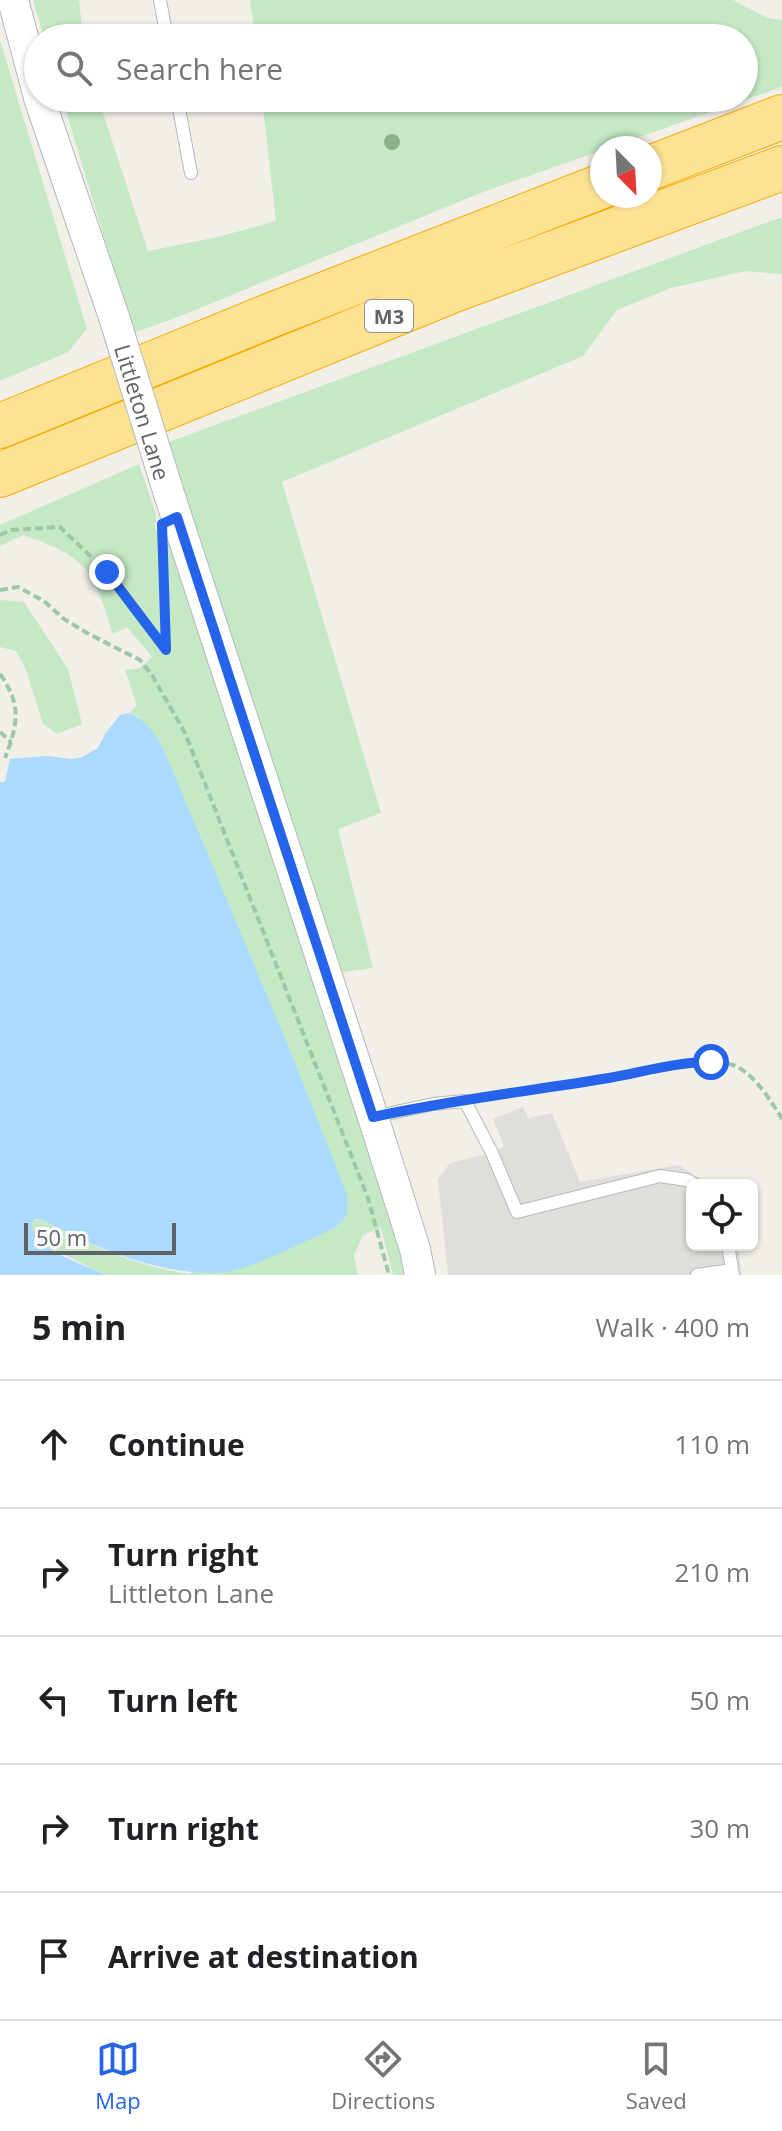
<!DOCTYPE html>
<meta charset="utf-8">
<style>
:root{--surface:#fff;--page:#f2f2f2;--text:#202124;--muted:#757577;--line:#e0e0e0;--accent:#2563eb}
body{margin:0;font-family:"Open Sans",sans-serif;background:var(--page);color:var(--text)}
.controls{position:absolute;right:24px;bottom:24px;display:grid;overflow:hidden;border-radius:12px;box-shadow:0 2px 6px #0004}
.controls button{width:72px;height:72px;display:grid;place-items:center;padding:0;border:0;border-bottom:2px solid var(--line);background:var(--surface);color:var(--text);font:40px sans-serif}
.compass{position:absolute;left:590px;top:136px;width:72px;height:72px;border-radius:50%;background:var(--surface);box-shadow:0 2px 6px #0004;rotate:156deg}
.scale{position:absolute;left:24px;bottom:20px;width:152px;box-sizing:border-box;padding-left:8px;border:4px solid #5f6368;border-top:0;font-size:22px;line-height:28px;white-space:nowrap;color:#5f6368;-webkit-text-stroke:6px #fff;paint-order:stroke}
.stop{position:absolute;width:24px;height:24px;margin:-18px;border:6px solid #2563eb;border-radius:50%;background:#fff}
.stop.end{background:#2563eb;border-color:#fff;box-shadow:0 2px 8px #0008}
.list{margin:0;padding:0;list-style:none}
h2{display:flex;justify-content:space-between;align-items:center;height:104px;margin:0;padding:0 32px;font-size:34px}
h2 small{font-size:26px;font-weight:400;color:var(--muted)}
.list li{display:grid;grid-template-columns:52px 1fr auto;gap:24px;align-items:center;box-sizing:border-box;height:128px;padding:0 32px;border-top:2px solid var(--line)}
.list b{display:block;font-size:30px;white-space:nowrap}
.list p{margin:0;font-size:26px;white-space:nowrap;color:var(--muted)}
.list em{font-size:26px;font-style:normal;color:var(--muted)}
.icon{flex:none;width:44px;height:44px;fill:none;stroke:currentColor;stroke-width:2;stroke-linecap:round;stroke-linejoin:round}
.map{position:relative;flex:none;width:782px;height:1275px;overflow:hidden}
.search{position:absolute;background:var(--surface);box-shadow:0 2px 6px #0004;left:24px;right:24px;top:24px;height:88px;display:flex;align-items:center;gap:20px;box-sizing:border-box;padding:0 28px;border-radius:44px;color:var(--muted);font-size:30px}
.sheet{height:744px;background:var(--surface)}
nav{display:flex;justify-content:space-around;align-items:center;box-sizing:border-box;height:112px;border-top:2px solid var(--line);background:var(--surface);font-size:22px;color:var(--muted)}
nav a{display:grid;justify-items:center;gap:4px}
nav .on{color:var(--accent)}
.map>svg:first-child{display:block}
</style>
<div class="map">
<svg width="782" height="1275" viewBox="0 0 782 1275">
<rect width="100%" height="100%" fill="#f1efe8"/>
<path fill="#e0deda" d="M523,1107L528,1118L552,1113L580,1182L679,1165L709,1185H692V1245H738L742,1275H448L438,1179L450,1163L492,1153L504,1146L493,1119Z"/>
<path fill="#c5e8c5" d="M33,0H79L83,38H44Z
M250,0H733L768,18L782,20V87L483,192L178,317L133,333L62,98H98L148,251L218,237L276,221L262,98H744V38H255Z
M0,40L87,329L68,352L0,381Z
M782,217V274L745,271L671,288L617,310L583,356L282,482L381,813L338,829L373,968L336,973L169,442Z
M139,464L156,514L155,529L171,546L399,1240L406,1275H393L381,1228L363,1235L354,1255L358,1275H105L49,1247L34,1235L31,1225L35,1220L41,1219C89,1245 137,1267 191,1274L140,718L130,713L137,705L125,670L140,668L152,657L127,627L113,634C93,570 88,557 23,535L0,546V525Z
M0,600L24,602L68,669L82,724L57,734L43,724L26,670L16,651L0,647Z"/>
<path fill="#aadaff" d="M130,713C146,721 154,732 163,748L289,1048L347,1195C347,1200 348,1208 347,1213C341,1229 316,1236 302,1243C276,1255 249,1269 221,1273C158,1275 95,1248 41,1219H35L31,1225C39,1252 82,1263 105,1275H0V782H5L10,759L47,756L72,759L82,757L98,748L105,734L120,715Z"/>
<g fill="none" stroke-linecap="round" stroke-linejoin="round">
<g stroke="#b5b8bc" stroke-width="14">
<path id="service" d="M160,0L167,38
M177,98L191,173
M373,1117L433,1104L465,1101L492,1153L517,1212L660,1176L687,1180L696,1185
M728,1245L733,1275
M697,1275L732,1270"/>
</g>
<g stroke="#b5b8bc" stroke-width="32">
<path id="tertiary" d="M13,0L38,93
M39,98L114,317
M170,497L373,1117L415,1249L420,1275"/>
</g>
<g stroke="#f9ab00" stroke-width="46">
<path id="motorway" d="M650,168L782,117
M0,426L269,316L602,186
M0,475L454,290L782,168"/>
</g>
<path stroke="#9cc7a9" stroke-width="4" stroke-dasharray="8 4" stroke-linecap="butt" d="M0,535L11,530L60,527L107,572L166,650L163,561
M0,590L18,587L44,601L64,619L87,633L140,660L152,675L185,733L368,1198L389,1275
M0,674C22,705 18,724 5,758
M0,732L11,742
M479,1097C521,1088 564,1085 606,1078C647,1072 692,1053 733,1065C753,1072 772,1102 782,1119"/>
<use href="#service" stroke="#fff" stroke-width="12"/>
<use href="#tertiary" stroke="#fff" stroke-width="30"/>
<use href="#motorway" stroke="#fde293" stroke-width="44"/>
<g stroke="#b5b8bc" stroke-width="32" stroke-linecap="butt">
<path id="tertiary-bridge" d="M114,317L170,497"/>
</g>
<use href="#tertiary-bridge" stroke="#fff" stroke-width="30"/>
</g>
<circle fill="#89b387" cx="392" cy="142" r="8"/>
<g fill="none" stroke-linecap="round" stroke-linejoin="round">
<path stroke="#2563eb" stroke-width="10" d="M107,572L166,650L162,524L177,517L373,1117C451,1100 530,1091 609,1078C643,1072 676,1062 711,1062"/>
</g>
<g text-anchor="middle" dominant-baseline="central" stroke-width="7" stroke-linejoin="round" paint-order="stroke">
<rect fill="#fff" stroke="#8f9295" stroke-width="2" x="365" y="300" width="48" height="32" rx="6"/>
<g font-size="20" font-weight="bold" fill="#5f6368">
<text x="389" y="316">M3</text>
</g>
<g font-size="22" fill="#5f6368" stroke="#fff">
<text transform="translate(143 412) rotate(73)">Littleton Lane</text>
</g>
</g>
</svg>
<div class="controls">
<button><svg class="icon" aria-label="locate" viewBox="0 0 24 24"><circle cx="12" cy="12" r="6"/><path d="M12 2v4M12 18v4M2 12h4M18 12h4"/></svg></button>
</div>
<svg class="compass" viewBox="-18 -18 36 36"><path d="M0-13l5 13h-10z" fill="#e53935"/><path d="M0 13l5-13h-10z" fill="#757577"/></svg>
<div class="scale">50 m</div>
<div class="stop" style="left:711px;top:1062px"></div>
<div class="stop end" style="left:107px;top:572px"></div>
<div class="search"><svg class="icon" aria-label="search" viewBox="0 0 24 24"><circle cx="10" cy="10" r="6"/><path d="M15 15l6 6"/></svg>Search here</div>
</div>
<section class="sheet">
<h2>5 min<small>Walk · 400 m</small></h2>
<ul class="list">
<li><svg class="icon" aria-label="ahead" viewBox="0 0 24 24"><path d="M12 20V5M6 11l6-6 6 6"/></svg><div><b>Continue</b></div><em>110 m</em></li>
<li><svg class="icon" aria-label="right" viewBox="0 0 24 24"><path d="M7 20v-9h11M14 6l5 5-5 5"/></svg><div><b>Turn right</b><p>Littleton Lane</p></div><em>210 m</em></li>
<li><svg class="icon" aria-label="left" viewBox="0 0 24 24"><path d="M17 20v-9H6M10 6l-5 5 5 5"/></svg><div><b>Turn left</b></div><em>50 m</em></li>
<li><svg class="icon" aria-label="right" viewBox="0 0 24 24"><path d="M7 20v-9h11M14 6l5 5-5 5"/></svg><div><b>Turn right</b></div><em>30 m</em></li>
<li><svg class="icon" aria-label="arrive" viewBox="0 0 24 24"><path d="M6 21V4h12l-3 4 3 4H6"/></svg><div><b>Arrive at destination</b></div></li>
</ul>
</section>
<nav>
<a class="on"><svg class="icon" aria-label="map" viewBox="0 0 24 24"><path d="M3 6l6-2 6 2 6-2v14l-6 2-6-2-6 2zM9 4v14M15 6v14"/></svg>Map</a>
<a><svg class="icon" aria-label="directions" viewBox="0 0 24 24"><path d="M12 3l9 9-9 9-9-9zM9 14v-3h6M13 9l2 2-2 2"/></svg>Directions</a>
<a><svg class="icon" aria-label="saved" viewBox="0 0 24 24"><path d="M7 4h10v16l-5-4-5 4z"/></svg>Saved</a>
</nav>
